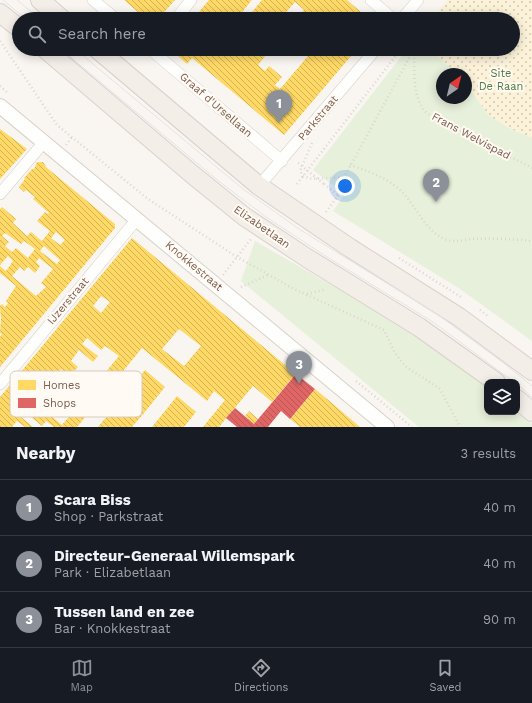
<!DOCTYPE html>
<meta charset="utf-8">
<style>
:root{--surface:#171b24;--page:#242831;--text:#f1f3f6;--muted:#9ea1a6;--line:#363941;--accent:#8c9099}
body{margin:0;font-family:"Work Sans",sans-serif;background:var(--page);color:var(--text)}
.controls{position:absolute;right:12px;bottom:12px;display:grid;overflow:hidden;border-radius:8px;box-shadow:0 2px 10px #0003}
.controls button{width:36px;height:36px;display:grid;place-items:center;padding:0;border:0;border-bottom:1px solid var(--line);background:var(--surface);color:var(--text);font:20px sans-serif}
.compass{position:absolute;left:436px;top:68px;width:36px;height:36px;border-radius:50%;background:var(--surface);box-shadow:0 2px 10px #0003;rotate:35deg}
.you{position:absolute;left:345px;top:186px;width:14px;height:14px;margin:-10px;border:3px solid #fff;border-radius:50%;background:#1a73e8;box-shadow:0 0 0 6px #1a73e833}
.badge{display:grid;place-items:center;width:26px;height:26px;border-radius:50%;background:var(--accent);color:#fff;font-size:13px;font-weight:700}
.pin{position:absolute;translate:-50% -33px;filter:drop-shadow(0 1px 2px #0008)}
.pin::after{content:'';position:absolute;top:21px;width:14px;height:12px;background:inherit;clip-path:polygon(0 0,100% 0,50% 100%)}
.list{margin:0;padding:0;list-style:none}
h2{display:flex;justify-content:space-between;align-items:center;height:52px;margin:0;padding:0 16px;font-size:17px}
h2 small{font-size:13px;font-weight:400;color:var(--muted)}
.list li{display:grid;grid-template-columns:26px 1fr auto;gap:12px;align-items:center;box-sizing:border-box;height:56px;padding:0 16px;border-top:1px solid var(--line)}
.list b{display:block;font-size:15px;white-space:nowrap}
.list p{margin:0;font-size:13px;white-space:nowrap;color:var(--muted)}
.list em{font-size:13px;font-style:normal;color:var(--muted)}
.icon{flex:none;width:22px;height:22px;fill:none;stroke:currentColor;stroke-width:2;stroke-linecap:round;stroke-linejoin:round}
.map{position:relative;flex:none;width:532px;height:427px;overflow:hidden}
.search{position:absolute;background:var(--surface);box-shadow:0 2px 10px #0003;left:12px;right:12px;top:12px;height:44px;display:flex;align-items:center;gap:10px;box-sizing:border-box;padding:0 14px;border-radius:22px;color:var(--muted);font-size:15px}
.sheet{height:220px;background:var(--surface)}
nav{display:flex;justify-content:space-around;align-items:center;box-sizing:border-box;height:56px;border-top:1px solid var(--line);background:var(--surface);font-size:11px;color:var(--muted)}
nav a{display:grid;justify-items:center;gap:2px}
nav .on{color:var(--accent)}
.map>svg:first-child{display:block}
</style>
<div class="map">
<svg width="532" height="427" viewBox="0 0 532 427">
<defs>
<pattern id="sand-dots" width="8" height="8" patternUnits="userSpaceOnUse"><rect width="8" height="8" fill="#fbf2d9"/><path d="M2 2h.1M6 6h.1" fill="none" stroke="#d0c7b2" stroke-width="1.8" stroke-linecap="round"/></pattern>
<pattern id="homes-back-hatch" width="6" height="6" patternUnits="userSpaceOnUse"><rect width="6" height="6" fill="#ffd966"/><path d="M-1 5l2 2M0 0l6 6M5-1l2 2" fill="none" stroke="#d3b356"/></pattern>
<pattern id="shops-back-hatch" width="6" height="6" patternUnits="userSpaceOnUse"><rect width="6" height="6" fill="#e06666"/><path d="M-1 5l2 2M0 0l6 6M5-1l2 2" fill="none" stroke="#bb5756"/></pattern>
</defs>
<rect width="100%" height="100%" fill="#f9f5f0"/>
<path fill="url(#sand-dots)" d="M448,0H532V138L513,130L489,116L466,83V74H457L430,49H513V19H432Z"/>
<path fill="#e7f0db" d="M407,49H430L457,74H442V98H466V83L489,116L513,130L532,138V341L460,289L333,211L345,194L313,170Z
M255,241C334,287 416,330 487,388V412H517L532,424V427H419L241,281Z"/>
<path fill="url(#homes-back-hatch)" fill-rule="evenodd" d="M124,0H175L158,19H146Z
M209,0H252L238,17L241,19H193Z
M262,0H347L369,19H335L338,15L340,17L342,16L336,11L329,19H296L304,10L295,2L280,19H246Z
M170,49H271L258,65L265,71L269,66L282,77L275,85L280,89L314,49H357L284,135L192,58L187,64Z
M0,129L27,149L0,179Z
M37,162H43L47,168L115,224V228L0,367V337L2,334L0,333L1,319L0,306L2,304L5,307L8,303L6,301L16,286L0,273V266L6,271L13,261L8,256L0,265V209L2,207L16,219L13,223L27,236L31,232L42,241L50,231L37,221L45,212L48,214L49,213L33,199L35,197L26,190L24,192L19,187L25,179L24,178L32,169H34ZM56,232L65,240L60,245L51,238ZM5,233L21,244L24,241L35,249L28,258L16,248L12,252L5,246L9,242L2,236ZM44,246L60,260L57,264L40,251ZM39,258L53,269L41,283L46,287L36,296L12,276L20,267L24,271L28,267L35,273L40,266L36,262Z
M132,238L296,374L272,402L253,386L219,427H203L225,400L214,391L207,401L142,348L77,427H54L46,421L42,426L18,406L14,411L33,427H25L17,421L12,427H0V397ZM101,296L110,302L101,313L93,306ZM179,329L201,346L184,366L162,349ZM87,338L101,350L105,346L119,356L84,398L79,393L71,404L76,408L62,425L35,402L39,397L33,392L34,390L53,405L56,401L52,397L53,395L36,381L44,372L60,386L65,380L57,374L61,369L76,382L80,377L73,372L78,367L71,361L79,350L93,362L98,356L82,344Z
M145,370L165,387L144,413L132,427H98Z
M315,389L333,404L360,427H300L290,419Z
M177,396L196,412L184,427H152Z
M249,411L258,419L254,424L245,416Z"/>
<path fill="url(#shops-back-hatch)" d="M296,374L315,389L290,419L281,411L268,427H237L226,418L235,408L254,424Z"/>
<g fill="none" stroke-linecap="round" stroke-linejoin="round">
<g stroke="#d7d1cb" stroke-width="12">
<path id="minor" d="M93,0L116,19
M371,0L393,19
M176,19L191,0
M402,19L418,0
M150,49L282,161
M259,186L376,49
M0,194L44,142
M0,384L137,219"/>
</g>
<g stroke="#d7d1cb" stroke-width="16">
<path id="tertiary" d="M0,106L387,427"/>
</g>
<g stroke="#dad1cc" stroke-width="20">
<path id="primary" d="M40,0L62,19
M0,13L19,28
M45,49L193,175L245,217L307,258L419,327L496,382
M97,49L259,186L350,248L459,317L532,371
M517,399L532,412"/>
</g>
<path stroke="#dcd5d0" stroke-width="2.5" stroke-dasharray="1 3" stroke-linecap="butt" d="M0,41L57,125L148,199L237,257L294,289L384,330L395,353L405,366L440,389L460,427
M414,50C415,71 411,99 428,114L532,168
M0,86L9,94
M312,143L300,171L303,176L312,179L346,177
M66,145L72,137
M350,165C368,171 388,178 402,192C417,207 425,232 447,240C457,243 464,239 474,239C493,238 513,239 532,241
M297,184L401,49
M324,184L338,195
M326,212L346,185V174L414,49
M399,258L461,297
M223,275L251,239
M241,287L268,275
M307,294L326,289
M480,310L489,317
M356,381L412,427"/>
<use href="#minor" stroke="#fefefd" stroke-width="11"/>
<use href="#tertiary" stroke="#fefefd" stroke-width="14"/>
<use href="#primary" stroke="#f3eee8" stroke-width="18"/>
<path stroke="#e6e3e7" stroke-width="1" d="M3,0L26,19
M17,0L40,19
M61,49L216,179L266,217L327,257L433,322L514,382
M75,49L243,189L299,229L437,314L501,361L532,386
M517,384L532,397"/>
<path stroke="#dcd5d0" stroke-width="2.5" stroke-dasharray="1 3" stroke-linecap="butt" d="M298,163L324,184"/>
</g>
<g text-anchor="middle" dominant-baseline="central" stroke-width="4" stroke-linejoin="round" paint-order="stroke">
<g font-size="11" fill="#537a41" stroke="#fffaf3">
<text x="501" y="73">Site<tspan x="501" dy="13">De Raan</tspan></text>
</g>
<g font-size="11" fill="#7a5c4d" stroke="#fffaf3">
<text transform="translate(216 105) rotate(41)">Graaf d'Ursellaan</text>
<text transform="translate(318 118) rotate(-50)">Parkstraat</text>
<text transform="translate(471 136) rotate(28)">Frans Welvispad</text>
<text transform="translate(262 227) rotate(35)">Elizabetlaan</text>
<text transform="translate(194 266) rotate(40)">Knokkestraat</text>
<text transform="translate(68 301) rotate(-50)">IJzerstraat</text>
</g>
</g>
<rect x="10" y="371" width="132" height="46" rx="6" fill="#fffaf3" stroke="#d7cbc1" stroke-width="1"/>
<rect x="18" y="380" width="18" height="10" fill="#ffd966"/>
<rect x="18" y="398" width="18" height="10" fill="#e06666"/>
<g font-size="11" fill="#7a5c4d">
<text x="43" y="389">Homes</text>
<text x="43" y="407">Shops</text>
</g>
</svg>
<div class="controls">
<button><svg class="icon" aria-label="layers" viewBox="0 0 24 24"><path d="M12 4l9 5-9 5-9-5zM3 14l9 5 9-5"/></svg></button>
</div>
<svg class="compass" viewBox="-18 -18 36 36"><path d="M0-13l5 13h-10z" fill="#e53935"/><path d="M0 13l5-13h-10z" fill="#9ea1a6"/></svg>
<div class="you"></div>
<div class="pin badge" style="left:279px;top:123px">1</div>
<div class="pin badge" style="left:436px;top:202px">2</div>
<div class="pin badge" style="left:299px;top:384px">3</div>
<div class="search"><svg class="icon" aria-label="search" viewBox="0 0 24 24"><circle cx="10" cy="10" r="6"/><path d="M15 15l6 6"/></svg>Search here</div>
</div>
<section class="sheet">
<h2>Nearby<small>3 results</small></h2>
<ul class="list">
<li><span class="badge">1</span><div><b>Scara Biss</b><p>Shop · Parkstraat</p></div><em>40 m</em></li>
<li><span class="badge">2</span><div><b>Directeur-Generaal Willemspark</b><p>Park · Elizabetlaan</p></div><em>40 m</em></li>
<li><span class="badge">3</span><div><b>Tussen land en zee</b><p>Bar · Knokkestraat</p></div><em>90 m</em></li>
</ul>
</section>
<nav>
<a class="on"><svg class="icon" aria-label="map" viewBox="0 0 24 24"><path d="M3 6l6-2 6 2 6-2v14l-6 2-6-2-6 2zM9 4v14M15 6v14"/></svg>Map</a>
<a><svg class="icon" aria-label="directions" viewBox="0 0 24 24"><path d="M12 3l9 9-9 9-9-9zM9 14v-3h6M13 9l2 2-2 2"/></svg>Directions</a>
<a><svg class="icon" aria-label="saved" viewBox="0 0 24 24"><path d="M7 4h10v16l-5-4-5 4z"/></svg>Saved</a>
</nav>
